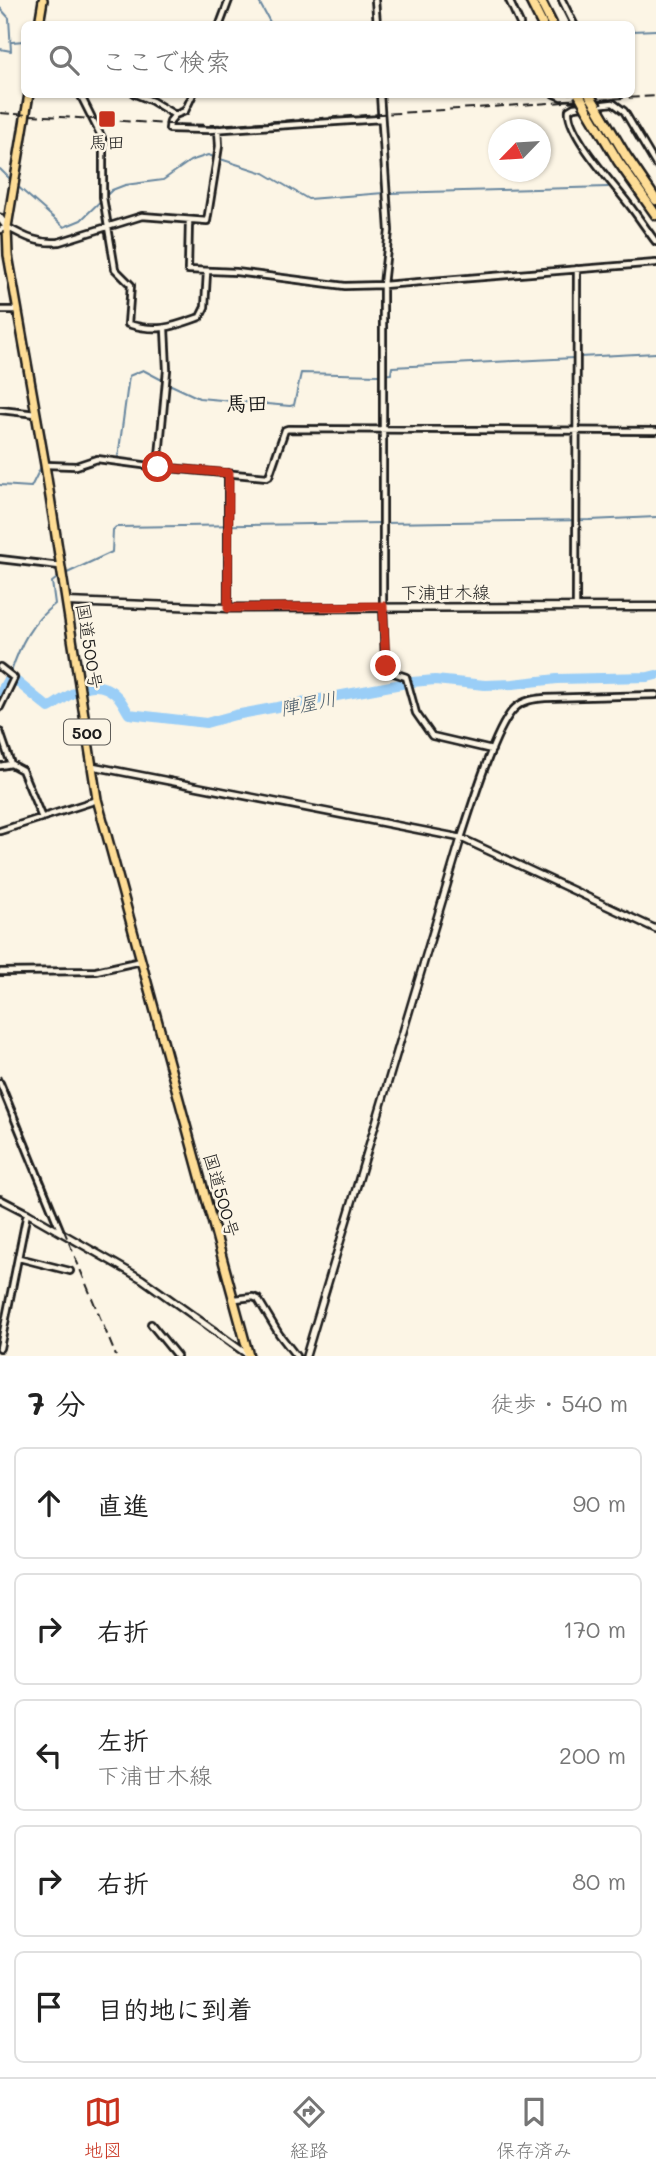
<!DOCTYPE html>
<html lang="ja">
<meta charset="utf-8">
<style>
:root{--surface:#fff;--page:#f2f2f2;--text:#222;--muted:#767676;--line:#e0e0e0;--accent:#c8321e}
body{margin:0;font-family:Mali,"Klee One",sans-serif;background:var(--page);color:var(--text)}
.compass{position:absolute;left:488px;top:119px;width:63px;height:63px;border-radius:50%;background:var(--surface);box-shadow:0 2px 5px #0004;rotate:245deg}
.stop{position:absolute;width:21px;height:21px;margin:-16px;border:5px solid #c8321e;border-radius:50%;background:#fff}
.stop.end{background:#c8321e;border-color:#fff;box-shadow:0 2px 7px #0008}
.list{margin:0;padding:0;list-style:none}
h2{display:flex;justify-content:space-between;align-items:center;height:91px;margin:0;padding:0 28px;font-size:30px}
h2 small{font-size:23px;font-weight:400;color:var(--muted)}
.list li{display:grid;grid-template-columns:46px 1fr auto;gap:21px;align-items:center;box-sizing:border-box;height:112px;margin:0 14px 14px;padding:0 14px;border:2px solid var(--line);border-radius:10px}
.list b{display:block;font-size:26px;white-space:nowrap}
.list p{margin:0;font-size:23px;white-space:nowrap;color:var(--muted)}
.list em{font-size:23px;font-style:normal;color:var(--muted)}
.icon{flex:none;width:38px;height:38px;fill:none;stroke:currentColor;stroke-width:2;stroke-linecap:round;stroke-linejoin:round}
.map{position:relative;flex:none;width:656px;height:1356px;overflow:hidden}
.search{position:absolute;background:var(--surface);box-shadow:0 2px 5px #0004;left:21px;right:21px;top:21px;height:77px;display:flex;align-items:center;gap:18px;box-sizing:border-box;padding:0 24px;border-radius:10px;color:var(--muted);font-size:26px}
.sheet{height:721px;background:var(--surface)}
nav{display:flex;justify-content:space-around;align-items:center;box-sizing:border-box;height:98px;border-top:2px solid var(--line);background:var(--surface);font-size:19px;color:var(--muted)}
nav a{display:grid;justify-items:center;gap:4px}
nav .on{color:var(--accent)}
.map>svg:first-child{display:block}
</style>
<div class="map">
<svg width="656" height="1356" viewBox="0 0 656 1356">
<rect width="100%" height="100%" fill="#fcf5e5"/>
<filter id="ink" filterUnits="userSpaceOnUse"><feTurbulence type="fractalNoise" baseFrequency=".0143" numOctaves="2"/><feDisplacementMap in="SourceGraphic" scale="14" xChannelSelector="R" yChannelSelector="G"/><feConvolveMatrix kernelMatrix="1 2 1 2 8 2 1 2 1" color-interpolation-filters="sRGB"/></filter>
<g filter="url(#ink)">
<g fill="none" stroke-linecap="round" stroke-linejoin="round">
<path stroke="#68879f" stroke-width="2" d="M258,0L271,24
M0,8L9,18L11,51L0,49
M632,31L656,30
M12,42L24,41
M0,169L12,181
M16,185L64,227L81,220L112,190L125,185L163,180L190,161L208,155L264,173L308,199L384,193
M390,193L608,187
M579,357L656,353
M169,384L199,398L290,406L294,405L301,373L378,375L391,374L392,367L574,358
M49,462L79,463L96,456L118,458L129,376L143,370L164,381
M0,485L31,487L41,467
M65,574L112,552L113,530L116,527L590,520L656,517
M11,672C20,645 31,622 55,604L52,582L60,576"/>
<path stroke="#9acef7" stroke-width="10" d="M0,693L10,676L49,708C69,696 94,673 116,695C122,700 125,708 129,714L206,723L235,715L412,682L435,680L485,685L513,684L557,679L648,677L656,675"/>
<g stroke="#1c1c1c" stroke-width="10">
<path id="minor" d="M375,0L377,24
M509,0L520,24
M562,0L574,24
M220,24L229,0
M80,94L103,140V197L115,269L131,285L128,324C158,333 172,327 200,317L205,307L207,272
M135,94L152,101L175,115L185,111L193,94
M380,94L389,231L383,285V606L385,662L391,672L406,677L416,713L432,736L492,750
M554,94L561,97L579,96
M596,105L613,103L624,111L656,165
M584,106L574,107L569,110C566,133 616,187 630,206C639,218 647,230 656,242
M175,115L170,121L169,129L209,130L381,119
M189,220L188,270L236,272L345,286L383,285L656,263
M0,230L7,227C25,237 38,244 59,242L142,216L207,221L219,146L218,129
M0,310H17
M0,410L36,414
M46,465L76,466L97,459L158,467L267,477L269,476L285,430L288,429L656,431
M158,467L167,370L165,329
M0,559L60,566
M576,606L577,269
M228,608V473
M0,667L14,678L0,707
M0,732L11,764
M0,766L11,764L22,770L42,818
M0,831L97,800
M461,838C471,809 495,726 515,708C524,700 534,699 545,698L656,695
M0,972L96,971L141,961
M0,1083L61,1232
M0,1199L27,1213L0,1348
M19,1258L70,1271
M235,1299L253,1297L258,1299L279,1334L296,1356
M151,1324L177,1356"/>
</g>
<g stroke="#1c1c1c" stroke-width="10">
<path id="tertiary" d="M92,766L461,838L656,929
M27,1213L142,1279L248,1355
M306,1356L461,838"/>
</g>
<g stroke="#1c1c1c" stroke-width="11">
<path id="secondary" d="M0,218L7,227
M67,602L228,608L656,607"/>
</g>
<g stroke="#1c1c1c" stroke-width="12">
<path id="trunk" d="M39,24L43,0
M29,94L7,227L8,255L45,465L97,799L249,1356"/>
</g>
<g stroke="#1c1c1c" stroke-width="13">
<path id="motorway" d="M530,0L542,24
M540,0L552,24
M597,107L626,156L656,200
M587,109L618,161L656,215"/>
</g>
<use href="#minor" stroke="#fcf5e5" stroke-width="4.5"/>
<use href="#tertiary" stroke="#fcf5e5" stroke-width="5"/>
<use href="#secondary" stroke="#fcf5e5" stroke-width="6"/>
<use href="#trunk" stroke="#fedd96" stroke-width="7"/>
<use href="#motorway" stroke="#fedd96" stroke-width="8"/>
<path stroke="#1c1c1c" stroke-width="2" stroke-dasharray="10 5" stroke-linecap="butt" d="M0,113L169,124L215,125L656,96
M0,1076L116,1356"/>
<g stroke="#1c1c1c" stroke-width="13" stroke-linecap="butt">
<path id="motorway-bridge" d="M579,94L587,109
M589,94L597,107"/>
</g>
<use href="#motorway-bridge" stroke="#fedd96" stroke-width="8"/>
</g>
</g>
<g fill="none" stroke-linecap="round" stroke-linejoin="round" filter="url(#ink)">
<path stroke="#c8321e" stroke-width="9" d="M158,467L229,473L228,608L383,606L386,666"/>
</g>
<rect fill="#c8321e" stroke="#fcf5e5" stroke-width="2.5" x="98" y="110" width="18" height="18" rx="3.5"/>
<g text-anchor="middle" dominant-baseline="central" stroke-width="5" stroke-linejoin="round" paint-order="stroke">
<rect fill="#fcf5e5" stroke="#5f5d58" stroke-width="2" x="64" y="719.5" width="46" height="25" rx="5"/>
<g font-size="16" font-weight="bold" fill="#1c1c1c">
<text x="87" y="732">500</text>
</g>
<g font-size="18" fill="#1c1c1c" stroke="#fcf5e5">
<text x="107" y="142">馬田</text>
</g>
<g font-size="18" fill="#1c1c1c" stroke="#fcf5e5">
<text x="445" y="592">下浦甘木線</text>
<text transform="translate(90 646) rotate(81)">国道500号</text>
<text transform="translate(222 1195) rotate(74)">国道500号</text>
</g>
<g font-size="19" font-style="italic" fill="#485a69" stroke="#fcf5e5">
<text transform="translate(308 703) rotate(-11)">陣屋川</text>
</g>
<g font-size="21" font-weight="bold" fill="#1c1c1c" stroke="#fcf5e5">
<text x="247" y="402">馬田</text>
</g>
</g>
</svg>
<svg class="compass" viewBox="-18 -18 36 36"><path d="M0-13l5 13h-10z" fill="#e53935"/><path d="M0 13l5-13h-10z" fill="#767676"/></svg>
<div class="stop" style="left:158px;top:467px"></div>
<div class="stop end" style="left:386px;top:666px"></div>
<div class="search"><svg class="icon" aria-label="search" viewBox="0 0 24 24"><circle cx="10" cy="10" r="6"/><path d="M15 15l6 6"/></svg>ここで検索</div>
</div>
<section class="sheet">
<h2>7 分<small>徒歩 · 540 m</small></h2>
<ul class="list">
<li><svg class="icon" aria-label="ahead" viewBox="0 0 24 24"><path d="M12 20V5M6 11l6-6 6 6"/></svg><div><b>直進</b></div><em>90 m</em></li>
<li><svg class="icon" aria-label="right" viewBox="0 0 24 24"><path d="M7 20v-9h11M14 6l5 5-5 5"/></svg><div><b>右折</b></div><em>170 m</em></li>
<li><svg class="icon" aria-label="left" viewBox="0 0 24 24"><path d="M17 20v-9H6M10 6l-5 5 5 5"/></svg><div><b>左折</b><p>下浦甘木線</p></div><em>200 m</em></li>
<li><svg class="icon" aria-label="right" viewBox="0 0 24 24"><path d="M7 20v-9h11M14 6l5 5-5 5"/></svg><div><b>右折</b></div><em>80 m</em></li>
<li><svg class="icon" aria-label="arrive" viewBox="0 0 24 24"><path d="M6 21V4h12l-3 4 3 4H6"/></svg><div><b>目的地に到着</b></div></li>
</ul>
</section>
<nav>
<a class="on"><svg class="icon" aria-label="map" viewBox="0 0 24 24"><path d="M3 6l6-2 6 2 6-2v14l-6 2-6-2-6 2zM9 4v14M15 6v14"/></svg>地図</a>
<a><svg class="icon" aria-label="directions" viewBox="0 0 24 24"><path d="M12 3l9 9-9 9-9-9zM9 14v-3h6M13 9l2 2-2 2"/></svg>経路</a>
<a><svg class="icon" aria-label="saved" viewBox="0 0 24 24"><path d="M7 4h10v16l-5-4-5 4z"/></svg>保存済み</a>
</nav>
